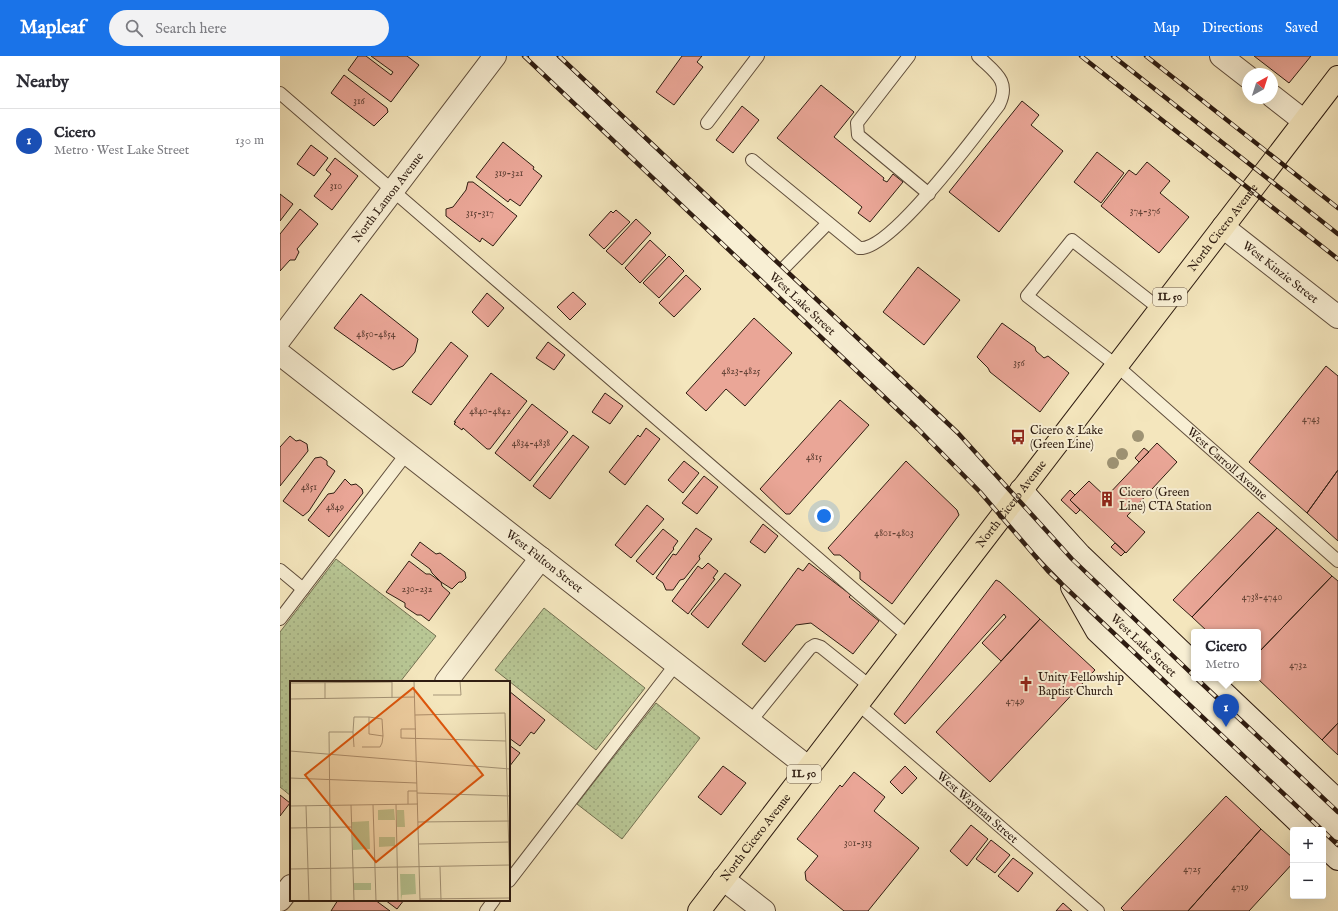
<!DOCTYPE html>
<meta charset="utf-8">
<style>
:root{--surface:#fff;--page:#f2f2f3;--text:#2b2b33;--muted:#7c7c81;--line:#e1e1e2;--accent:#1a73e8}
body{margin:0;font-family:"IM FELL English",serif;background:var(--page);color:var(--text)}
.controls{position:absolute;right:12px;bottom:12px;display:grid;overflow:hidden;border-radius:4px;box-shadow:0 4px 16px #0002}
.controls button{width:36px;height:36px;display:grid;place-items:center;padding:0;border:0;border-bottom:1px solid var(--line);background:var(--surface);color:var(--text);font:20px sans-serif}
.compass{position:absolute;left:962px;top:12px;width:36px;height:36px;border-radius:50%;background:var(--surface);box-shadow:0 4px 16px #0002;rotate:39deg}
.you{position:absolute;left:544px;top:460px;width:14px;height:14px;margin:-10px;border:3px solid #fff;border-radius:50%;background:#1a73e8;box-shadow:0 0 0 6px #1a73e833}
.badge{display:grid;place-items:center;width:26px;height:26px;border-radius:50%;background:var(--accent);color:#fff;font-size:13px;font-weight:700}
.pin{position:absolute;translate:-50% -33px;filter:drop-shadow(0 1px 2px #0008)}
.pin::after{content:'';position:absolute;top:21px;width:14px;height:12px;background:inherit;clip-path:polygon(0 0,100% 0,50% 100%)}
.popup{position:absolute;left:911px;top:573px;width:70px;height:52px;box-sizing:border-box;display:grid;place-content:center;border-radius:4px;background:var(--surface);filter:drop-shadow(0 1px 3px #0005);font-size:13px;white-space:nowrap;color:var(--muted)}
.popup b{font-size:15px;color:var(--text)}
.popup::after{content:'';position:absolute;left:50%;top:100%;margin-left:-8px;border:8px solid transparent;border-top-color:var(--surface)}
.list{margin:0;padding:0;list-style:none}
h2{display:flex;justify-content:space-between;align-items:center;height:52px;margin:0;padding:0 16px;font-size:17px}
h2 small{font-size:13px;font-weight:400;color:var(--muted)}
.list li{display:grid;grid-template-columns:26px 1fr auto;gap:12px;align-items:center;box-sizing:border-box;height:64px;padding:0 16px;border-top:1px solid var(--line)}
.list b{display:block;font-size:15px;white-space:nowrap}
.list p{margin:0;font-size:13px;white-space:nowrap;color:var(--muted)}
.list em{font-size:13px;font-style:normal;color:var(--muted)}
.icon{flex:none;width:22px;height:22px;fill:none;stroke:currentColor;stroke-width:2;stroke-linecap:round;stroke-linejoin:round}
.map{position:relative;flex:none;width:1058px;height:855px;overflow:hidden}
header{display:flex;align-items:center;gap:24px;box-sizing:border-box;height:56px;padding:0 20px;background:var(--accent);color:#fff}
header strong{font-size:19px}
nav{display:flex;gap:22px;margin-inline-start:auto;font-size:14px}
.search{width:280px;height:36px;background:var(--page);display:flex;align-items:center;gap:10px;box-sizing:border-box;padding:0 14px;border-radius:22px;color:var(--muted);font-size:15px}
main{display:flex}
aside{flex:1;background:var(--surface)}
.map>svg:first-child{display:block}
</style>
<header>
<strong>Mapleaf</strong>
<div class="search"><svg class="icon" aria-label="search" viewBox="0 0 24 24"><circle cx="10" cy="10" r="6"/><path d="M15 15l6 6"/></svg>Search here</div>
<nav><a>Map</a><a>Directions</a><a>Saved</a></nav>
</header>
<main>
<aside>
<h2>Nearby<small></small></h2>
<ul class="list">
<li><span class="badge" style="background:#1a4fb4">1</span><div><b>Cicero</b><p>Metro · West Lake Street</p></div><em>130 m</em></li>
</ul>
</aside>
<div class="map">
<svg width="1058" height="855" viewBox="0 0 1058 855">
<defs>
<pattern id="grass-dots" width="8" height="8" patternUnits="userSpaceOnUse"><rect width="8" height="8" fill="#b8c694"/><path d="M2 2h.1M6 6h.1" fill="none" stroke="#9eaa7f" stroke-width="1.8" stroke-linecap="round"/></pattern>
</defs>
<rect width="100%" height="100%" fill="#f4e6bd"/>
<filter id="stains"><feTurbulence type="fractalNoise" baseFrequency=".005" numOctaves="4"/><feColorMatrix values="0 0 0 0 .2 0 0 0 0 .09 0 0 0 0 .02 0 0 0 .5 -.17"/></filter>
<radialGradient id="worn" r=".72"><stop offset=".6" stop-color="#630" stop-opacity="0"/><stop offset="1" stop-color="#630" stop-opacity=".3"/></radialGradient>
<path fill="url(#grass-dots)" stroke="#737152" d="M56,503L156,580L120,626H11V740L0,731V576Z
M264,552L365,632L316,694L215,614Z
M376,647L420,682L342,783L297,748Z"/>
<path fill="#eaa697" stroke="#2e1c11" d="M78,0H86L111,19L113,16L91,0H127L139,9L111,46L68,14Z
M402,0H422L417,6L423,11L394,49L376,36Z
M974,0H1031L1009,27Z
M64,19L107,52L108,56L94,70L51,37Z
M541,29L574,56L554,81L604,122L603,124L607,126L613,118L623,126L590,166L578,157L582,151L497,82Z
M742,45L759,59L751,69L783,95L719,176L669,136Z
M462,50L479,64L453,97L436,84Z
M223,86L254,111L253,113L262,120L240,150L230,143L228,146L196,121Z
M31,89L48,102L34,120L17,108Z
M817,96L844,117L821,147L794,126Z
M55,102L78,120L52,154L34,140L51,118L46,114Z
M867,106L890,125L880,137L909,161L879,197L821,150L849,114L856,119Z
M188,126H193L237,160L213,190L202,182L200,186L166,160V153L173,151L186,134Z
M0,138L13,148L0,165Z
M20,153L38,168L17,193L19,196L15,204H10L0,215V178Z
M336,154L350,166L324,193L309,179L331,155L333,157Z
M356,163L371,177L342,209L326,195Z
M370,184L386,199L360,227L345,212Z
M389,200L404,215L379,242L363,227Z
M638,211L680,244L644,289L603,256Z
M406,219L421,233L394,261L379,247Z
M293,236L306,248L290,264L277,251Z
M207,237L224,252L208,271L192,256Z
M81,238L138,283L135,296L123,310L113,314L54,272Z
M474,262L512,297L465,350L446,333L426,355L406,337Z
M722,267L755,291L756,295L764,302L768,300L789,317L760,356L710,316L708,312L697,301Z
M171,286L188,300L151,349L132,336Z
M268,286L285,299L274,314L256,302Z
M1046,310L1058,320V414L1027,457L969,406Z
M211,317L247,345L210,393H207L183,372L182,374L174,368L176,366H174Z
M325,337L343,350L330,368L312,356Z
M560,344L589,369L510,458H506L480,433Z
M252,348L288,376L250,425L215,397Z
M366,372L380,383L345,429L329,416L358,379L360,381Z
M293,379L309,391L270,443L253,430Z
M10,380L16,385L20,384L27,388L28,395L0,430V391Z
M877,387L897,406L847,460L865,476L846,497L790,444L809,425L826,441Z
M864,392L869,396L859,406L855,402Z
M41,401L47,405V409L55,415L29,455L23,460L3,445L35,402Z
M404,405L419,417L403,437L388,424Z
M626,405L677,454L679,459L612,548L580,523V516L560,499H554L548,492Z
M1058,414V485L1027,457Z
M424,420L438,431L417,458L402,447Z
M65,423L71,429L76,428L82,433L83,437L49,481L28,464L48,438L54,437Z
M790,434L795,439L790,444L800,454L796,458L781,444Z
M367,449L384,463L351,502L335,489Z
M978,456L997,472L912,561L893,544Z
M483,468L498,480L485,497L470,486Z
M416,472L432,483L419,500L420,503L404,523L400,524L393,534H386L383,527L376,522L393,498L396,499Z
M997,472L1052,520L978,597V576H928L912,561Z
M383,473L398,485L393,492L394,493L373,519L356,505Z
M140,486L156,498L160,497L185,516L186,522L182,526H179L172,533L161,526L152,517L150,513L131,499Z
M835,487L845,496L841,500L831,491Z
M129,505L146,518H150L161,526L162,530L170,537L149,565L141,559H137L125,551V547L106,536Z
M428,507L438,515L433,522L435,523L408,558L392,545L418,510L422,513Z
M529,507L571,539L569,541L599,565L573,598L531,567L516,569L485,606L462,588L518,512L523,515Z
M445,517L461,529L428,572L411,558Z
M1052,520L1058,525V667L1042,684L977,622L978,597Z
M716,524L720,526L760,563L721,605L702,587L726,561L724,558L625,668L614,658Z
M760,563L815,614L710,726L656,676Z
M229,635L265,664L254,678L251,676L240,690L229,682Z
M1058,667V699L1042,684Z
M229,689L240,697L229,711Z
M443,710L466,727L441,759L418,741Z
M625,710L637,722L622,738L610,726Z
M574,716L605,741L594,755L639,792L588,855H564L526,824L525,816L538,800L517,783L560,729L562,731Z
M0,739L10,747L0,760Z
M946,740L981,773L908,855H844L841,852Z
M691,769L708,783L687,810L670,795Z
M981,773L1013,802V807L969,855H908Z
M711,784L730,799L715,817L696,803Z
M733,802L753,817L738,836L718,820Z
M58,844H95L110,855H51Z
M105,844H124L117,853Z
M783,847L792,855H776Z"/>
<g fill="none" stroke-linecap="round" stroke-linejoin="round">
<g stroke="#604e3c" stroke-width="14">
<g id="service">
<path d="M629,0L577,67L578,79L649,138"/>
<path d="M0,37L629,581"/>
<path d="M427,67L478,0"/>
<path d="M472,104L579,192C610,196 699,75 719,49C731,24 714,16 698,0"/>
<path d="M495,221L548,167"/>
<path id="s1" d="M880,253L792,184L747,240L837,310L1058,505"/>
<path d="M0,514L23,533"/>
<path d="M0,563L127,397"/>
<path id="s2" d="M578,648L818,855"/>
<path d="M470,666L530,592L535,589L541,591L591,631"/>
<path d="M229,825L396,608"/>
<path d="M206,855L214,844"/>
</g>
</g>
<g stroke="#604e3c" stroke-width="24">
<g id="minor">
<path id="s3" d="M943,171L1058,261"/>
<path id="s4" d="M0,283L215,0"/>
<path id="s5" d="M0,298L529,712"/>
<path d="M166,626L261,502"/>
<path d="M443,823L484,855"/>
<path d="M0,844L11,830"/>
</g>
</g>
<g stroke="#604e3c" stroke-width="24">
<path id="tertiary" d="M941,0L968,21
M992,40L1024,65"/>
</g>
<g stroke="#2e1c11" stroke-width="24">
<g id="secondary">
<path id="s6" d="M260,0L666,383L709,428L751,477L817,545L1058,773"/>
<path d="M741,434L800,499L914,608"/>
<path d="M792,531L817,575L1027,774"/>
<path d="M928,622L1058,745"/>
<path d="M1043,789L1058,803"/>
</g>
</g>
<g stroke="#2e1c11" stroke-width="24">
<g id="primary">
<path id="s7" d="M419,855L1058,21"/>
</g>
</g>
<use href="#service" stroke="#f8efd4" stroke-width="12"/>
<use href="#minor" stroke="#f8efd4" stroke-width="22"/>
<use href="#tertiary" stroke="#f8efd4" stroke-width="22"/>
<use href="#secondary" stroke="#f8efd4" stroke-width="22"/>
<use href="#primary" stroke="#f4e6bd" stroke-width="22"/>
<g stroke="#2e1c11" stroke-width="4.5">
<path id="rail" d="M244,0L638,373L700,436L768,515L1042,774
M279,0L678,377L792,503L914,620
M801,0L1058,203
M833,0L1058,178
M866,0L1058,152
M916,622L1058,756
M1043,775L1058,789"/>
</g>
<use href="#rail" stroke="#f8efd4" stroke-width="3" stroke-dasharray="9" stroke-linecap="butt"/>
</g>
<g fill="#9e9374">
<circle cx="858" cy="380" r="6"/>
<circle cx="842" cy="398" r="6"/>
<circle cx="833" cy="407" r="6"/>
</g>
<defs>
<g id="bus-bare" transform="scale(1.2)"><path d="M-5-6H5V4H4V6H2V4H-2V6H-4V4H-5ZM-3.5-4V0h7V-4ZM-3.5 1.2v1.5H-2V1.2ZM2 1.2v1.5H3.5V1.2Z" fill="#8f2418" stroke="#f8efd4" stroke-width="2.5" paint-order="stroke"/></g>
<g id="building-bare" transform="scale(1.2)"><path d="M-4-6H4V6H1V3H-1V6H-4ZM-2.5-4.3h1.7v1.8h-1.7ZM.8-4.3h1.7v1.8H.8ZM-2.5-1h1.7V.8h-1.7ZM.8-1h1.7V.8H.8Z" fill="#8f2418" stroke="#f8efd4" stroke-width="2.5" paint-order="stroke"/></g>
<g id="church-bare" transform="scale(1.2)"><path d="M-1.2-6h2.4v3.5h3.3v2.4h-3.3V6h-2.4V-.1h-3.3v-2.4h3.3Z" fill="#8f2418" stroke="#f8efd4" stroke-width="2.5" paint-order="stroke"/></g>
</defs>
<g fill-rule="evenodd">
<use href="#bus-bare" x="738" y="381"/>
<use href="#building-bare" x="827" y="443"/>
<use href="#church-bare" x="746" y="628"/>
</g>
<g text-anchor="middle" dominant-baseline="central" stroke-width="4" stroke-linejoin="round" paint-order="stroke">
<g font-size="10" fill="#5d3e32">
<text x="79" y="45">316</text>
<text x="229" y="117">319-321</text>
<text x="56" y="130">310</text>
<text x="865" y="155">374-376</text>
<text x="200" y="157">315-317</text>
<text x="96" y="278">4850-4854</text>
<text x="739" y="307">356</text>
<text x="461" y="315">4823-4825</text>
<text x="210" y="355">4840-4842</text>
<text x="1031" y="363">4743</text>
<text x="251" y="387">4834-4838</text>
<text x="534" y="401">4815</text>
<text x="29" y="431">4851</text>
<text x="55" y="451">4849</text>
<text x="614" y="477">4801-4803</text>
<text x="137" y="533">230-232</text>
<text x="982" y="541">4738-4740</text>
<text x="1018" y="609">4732</text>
<text x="735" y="645">4749</text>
<text x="578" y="787">301-313</text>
<text x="912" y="813">4725</text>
<text x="960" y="831">4719</text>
</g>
<g fill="#f8efd4" stroke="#6b5b4c" stroke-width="1">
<rect x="873" y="232" width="34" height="18" rx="3"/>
<rect x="507" y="709" width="34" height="18" rx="3"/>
</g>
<g font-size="11" font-weight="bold" fill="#2e1c11">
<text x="890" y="241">IL 50</text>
<text x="524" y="718">IL 50</text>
</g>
<g font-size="12" fill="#2e1c11" stroke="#f8efd4">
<text stroke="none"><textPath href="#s4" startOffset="178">North Lamon Avenue</textPath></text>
<text stroke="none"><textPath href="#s7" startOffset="861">North Cicero Avenue</textPath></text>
<text stroke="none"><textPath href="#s3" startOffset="73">West Kinzie Street</textPath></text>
<text stroke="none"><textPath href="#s6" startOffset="361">West Lake Street</textPath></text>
<text stroke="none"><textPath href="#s1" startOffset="445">West Carroll Avenue</textPath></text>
<text stroke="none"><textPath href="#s7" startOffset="513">North Cicero Avenue</textPath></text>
<text stroke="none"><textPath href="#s5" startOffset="336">West Fulton Street</textPath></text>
<text stroke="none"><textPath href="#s6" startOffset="844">West Lake Street</textPath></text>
<text stroke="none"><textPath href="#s2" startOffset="158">West Wayman Street</textPath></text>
<text stroke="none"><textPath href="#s7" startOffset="93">North Cicero Avenue</textPath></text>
</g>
<g font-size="12" fill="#2e1c11" stroke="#f8efd4" text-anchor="start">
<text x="750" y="374">Cicero &amp; Lake<tspan x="750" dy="14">(Green Line)</tspan></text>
<text x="839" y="436">Cicero (Green<tspan x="839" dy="14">Line) CTA Station</tspan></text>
<text x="758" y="621">Unity Fellowship<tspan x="758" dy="14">Baptist Church</tspan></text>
</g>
</g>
<g transform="translate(10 625)">
<rect width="220" height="220" fill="#f4e6bd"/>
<path d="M104,128L105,139H88V129ZM107,129H114L115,146H107ZM79,140L80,168L63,169L62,141ZM89,156H105V165L89,166ZM110,193H125L126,213L112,214L111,220ZM64,202H81V209H64Z" fill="#b8c694"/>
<path fill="none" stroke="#a59578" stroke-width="1" d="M35,0V18M102,0V17M124,0L130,220M0,2L102,1M143,14H171L170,0M0,18L125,16M125,34L215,32L220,207M126,48H111V57L216,60M63,51L64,36H79M72,66H90L92,62L93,55L79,53V36L92,38L93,55M0,70L220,88M0,97L127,102M127,112L220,115M106,123L108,220M118,123V110H127M61,124L64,220M83,124L86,220M0,125L128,123M16,125L19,220M128,141L220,140M0,147L62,146M129,163L220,161M150,186L151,219M0,188L220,184M130,218L220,217M41,220L39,51H63L64,66"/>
<path fill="#df560c" fill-opacity="0.15" stroke="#df560c" stroke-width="2" d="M123,7L193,94L86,181L15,94Z"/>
<rect width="220" height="220" fill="none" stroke="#2e1c11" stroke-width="2"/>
</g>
<rect width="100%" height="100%" filter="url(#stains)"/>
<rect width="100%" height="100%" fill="url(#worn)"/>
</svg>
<div class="controls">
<button>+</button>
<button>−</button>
</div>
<svg class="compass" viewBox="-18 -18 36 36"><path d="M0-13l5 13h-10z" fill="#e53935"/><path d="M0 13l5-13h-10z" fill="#7c7c81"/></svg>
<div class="you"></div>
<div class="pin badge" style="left:946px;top:671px;background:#1a4fb4">1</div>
<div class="popup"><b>Cicero</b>Metro</div>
</div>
</main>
